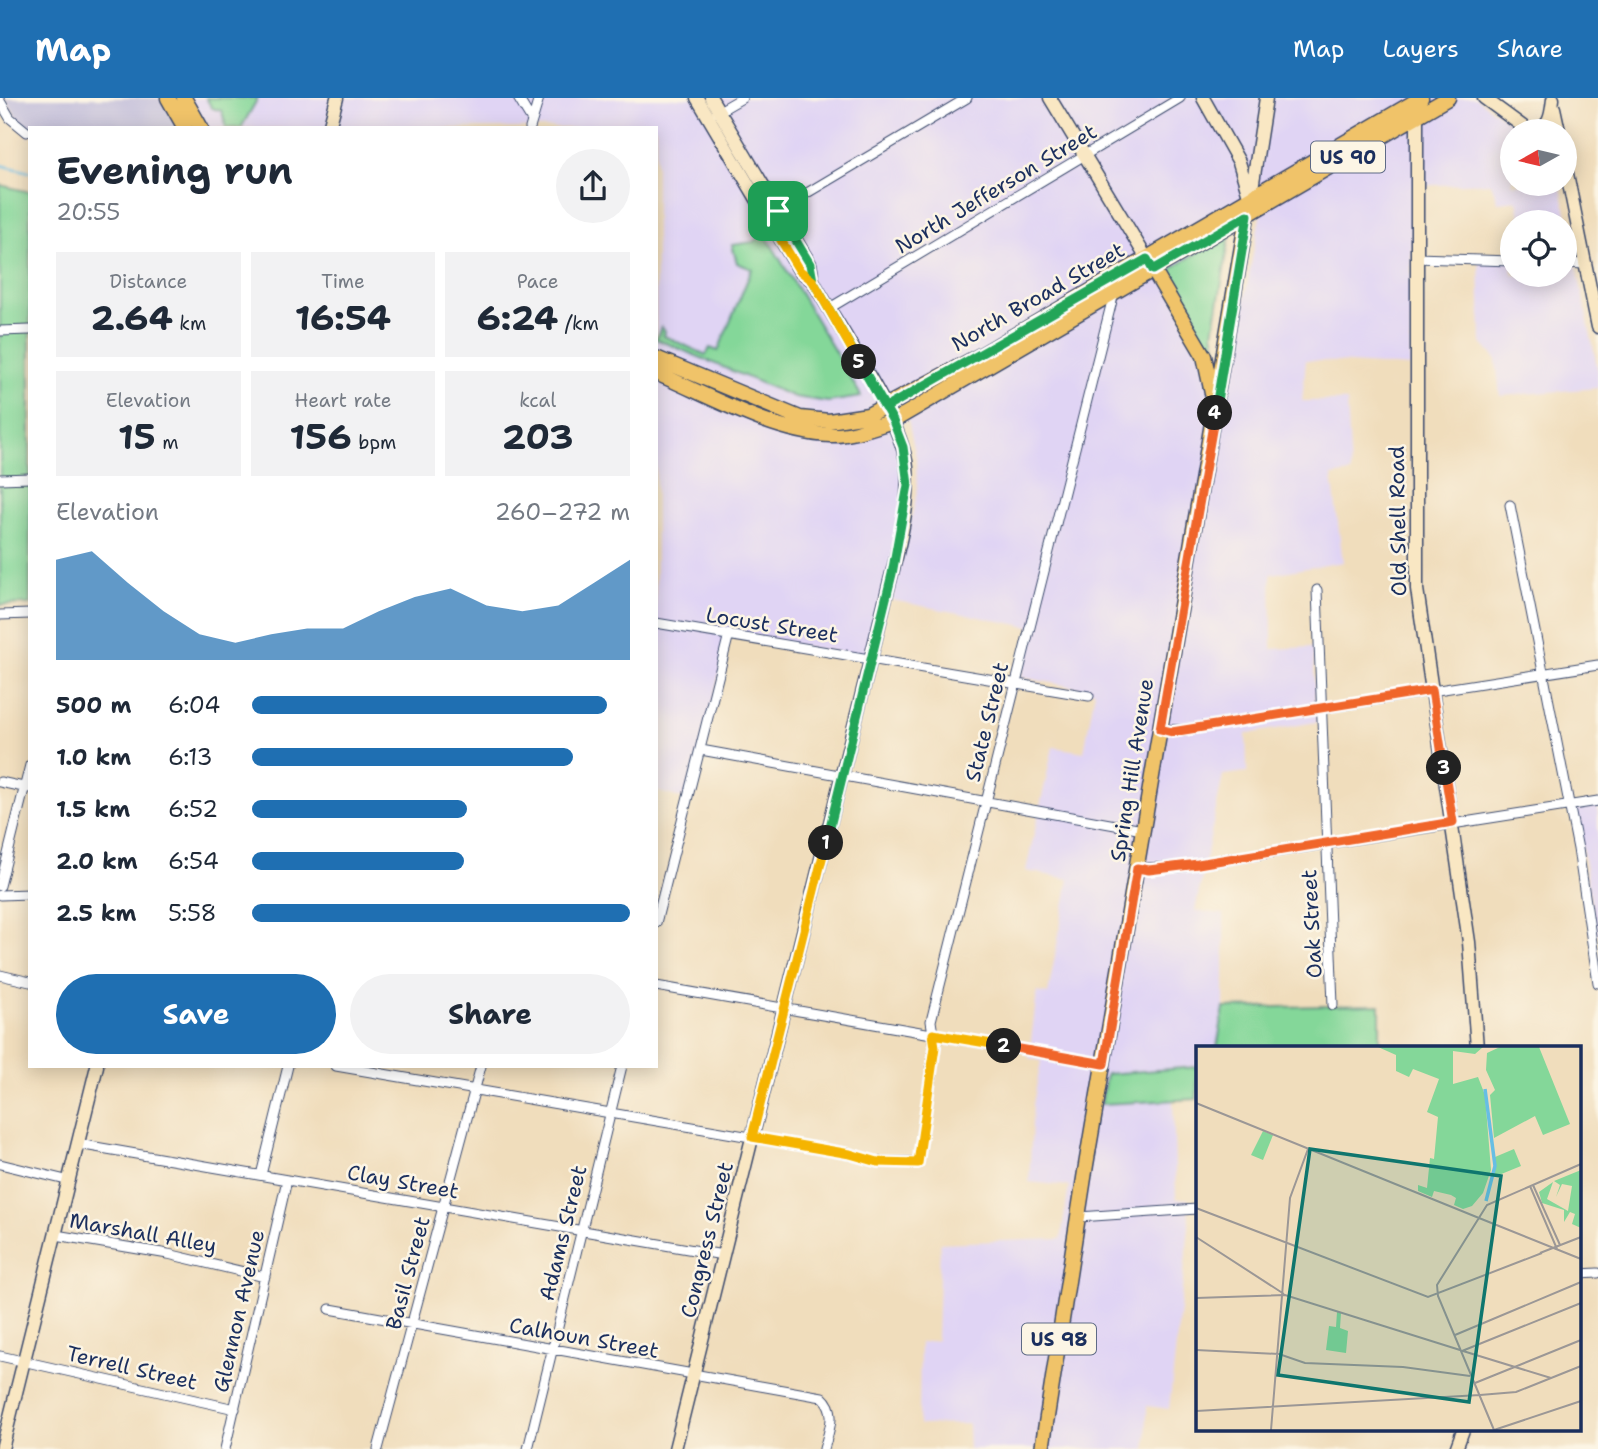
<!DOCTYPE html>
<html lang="en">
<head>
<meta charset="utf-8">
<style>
	body { margin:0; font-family:"Shantell Sans",sans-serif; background:#f2f2f3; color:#1f2937; height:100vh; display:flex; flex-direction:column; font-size:26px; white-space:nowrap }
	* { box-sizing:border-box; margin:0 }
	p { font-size:23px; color:#747a83 }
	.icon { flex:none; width:38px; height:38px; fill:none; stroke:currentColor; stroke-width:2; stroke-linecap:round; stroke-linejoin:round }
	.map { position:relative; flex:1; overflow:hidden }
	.sheet { position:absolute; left:28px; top:28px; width:630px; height:942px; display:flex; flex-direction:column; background:#fff; border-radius:0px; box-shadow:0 4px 18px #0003 }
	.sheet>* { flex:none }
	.needle { width:46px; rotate:262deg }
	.tools { position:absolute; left:1500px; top:21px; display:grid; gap:14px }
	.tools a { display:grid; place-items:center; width:77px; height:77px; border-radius:50%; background:#fff; box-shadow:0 4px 18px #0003; font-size:35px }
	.pin { position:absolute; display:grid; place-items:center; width:60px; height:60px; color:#fff; margin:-30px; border-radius:14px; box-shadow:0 4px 10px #0006 }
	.km { position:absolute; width:35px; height:35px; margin:-18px; border-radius:50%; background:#222; color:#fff; font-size:19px; line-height:35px; text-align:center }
	.round { display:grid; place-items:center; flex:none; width:74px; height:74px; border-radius:37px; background:#f2f2f3 }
	.headline { display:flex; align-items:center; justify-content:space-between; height:119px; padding:0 28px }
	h1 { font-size:38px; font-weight:700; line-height:52px }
	.figures { display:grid; grid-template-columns:repeat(3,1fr); gap:10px; height:119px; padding:7px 28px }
	.figures div { display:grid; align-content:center; border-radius:0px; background:#f2f2f3; text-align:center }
	.figures b { font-size:35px; font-weight:700 }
	.figures small { font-size:19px; font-weight:400 }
	.figures p { font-size:19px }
	.chart { height:196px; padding:14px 28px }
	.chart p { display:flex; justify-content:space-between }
	.chart svg { width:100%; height:126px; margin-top:7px; fill:#1f6fb2; opacity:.7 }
	.primary-button { display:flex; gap:14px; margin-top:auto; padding:14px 28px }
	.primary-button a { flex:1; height:80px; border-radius:42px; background:#1f6fb2; color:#fff; font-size:28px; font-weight:700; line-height:80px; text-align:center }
	.primary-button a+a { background:#f2f2f3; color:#1f2937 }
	ul { padding:0 28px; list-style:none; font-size:23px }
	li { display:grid; grid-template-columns:112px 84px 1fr; align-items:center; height:52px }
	li i { height:18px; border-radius:9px; background:#1f6fb2 }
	header { display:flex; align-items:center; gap:42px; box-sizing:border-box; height:98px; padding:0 35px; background:#1f6fb2; color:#fff }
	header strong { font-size:33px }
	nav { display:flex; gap:38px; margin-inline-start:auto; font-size:24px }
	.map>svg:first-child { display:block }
	.built { fill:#e0d4f4; fill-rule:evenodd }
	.industrial { fill:#c4c0db }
	.green { fill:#84d799; stroke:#50837c; stroke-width:2 }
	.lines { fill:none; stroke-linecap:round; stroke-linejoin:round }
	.stream { stroke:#67bee4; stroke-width:2.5 }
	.street-casing { stroke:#3b496c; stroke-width:11 }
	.secondary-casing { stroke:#3b496c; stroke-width:15 }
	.primary-casing { stroke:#3b496c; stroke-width:17 }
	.street { stroke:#fff; stroke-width:9 }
	.secondary { stroke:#f9e7c3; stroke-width:12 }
	.primary { stroke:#f0c369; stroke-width:14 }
	.split-1-casing { stroke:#fff; stroke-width:14 }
	.split-2-casing { stroke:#fff; stroke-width:14 }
	.split-3-casing { stroke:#fff; stroke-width:14 }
	.split-4-casing { stroke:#fff; stroke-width:14 }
	.split-5-casing { stroke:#fff; stroke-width:14 }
	.split-6-casing { stroke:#fff; stroke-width:14 }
	.split-1 { stroke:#22a559; stroke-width:9 }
	.split-2 { stroke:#f5b400; stroke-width:9 }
	.split-3 { stroke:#f0652b; stroke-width:9 }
	.split-4 { stroke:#f0652b; stroke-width:9 }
	.split-5 { stroke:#22a559; stroke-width:9 }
	.split-6 { stroke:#f5b400; stroke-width:9 }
	.labels { text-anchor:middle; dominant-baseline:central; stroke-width:5; stroke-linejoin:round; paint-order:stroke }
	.shield { fill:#fcf5e5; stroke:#5e6a86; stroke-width:2 }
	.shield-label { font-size:19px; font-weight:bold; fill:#1b2f5e }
	.street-label { font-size:21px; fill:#1b2f5e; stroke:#fcf5e5 }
	.inset-river { fill:none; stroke:#67bee4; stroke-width:3.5 }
	.inset-road { fill:none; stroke:#9b9796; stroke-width:2 }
	.view { fill:#0f766e; fill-opacity:0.15; stroke:#0f766e; stroke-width:3.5 }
	.inset-edge { fill:none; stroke:#1b2f5e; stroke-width:3.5 }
</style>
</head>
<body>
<header>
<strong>Map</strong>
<nav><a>Map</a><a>Layers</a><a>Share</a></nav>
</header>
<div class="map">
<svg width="1598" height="1351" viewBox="0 0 1598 1351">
	<rect width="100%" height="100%" fill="#fcf5e5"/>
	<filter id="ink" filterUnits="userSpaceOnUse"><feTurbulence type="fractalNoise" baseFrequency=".0143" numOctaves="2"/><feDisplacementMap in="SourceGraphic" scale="14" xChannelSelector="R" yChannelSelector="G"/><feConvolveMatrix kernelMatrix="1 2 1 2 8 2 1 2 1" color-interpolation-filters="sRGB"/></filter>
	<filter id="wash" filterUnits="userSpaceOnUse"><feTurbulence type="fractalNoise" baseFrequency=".00686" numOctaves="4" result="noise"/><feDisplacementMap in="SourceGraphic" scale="28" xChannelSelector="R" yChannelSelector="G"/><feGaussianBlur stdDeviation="1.57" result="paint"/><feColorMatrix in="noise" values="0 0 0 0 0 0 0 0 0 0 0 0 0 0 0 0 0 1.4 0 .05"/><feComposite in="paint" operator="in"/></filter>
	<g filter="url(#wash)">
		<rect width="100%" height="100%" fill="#f0ddbc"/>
		<path class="built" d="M163,0H1476L1522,33H1512V86H1560L1598,273V290L1500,298L1496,261L1481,244L1479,158H1512V177H1564V124H1521L1517,102L1498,104L1491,85L1412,88L1410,269L1306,262L1302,303H1347L1351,375L1332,378L1343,464L1271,476L1272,551L1313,549L1316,624L1246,636L1247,674L1223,677L1195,813L1224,816V910L1216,950H1197V968L1107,976L1102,1006L1173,1002L1176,1101H1188L1189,1128L1169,1311L1147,1308L1146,1351H969L968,1326L919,1327L920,1245L937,1242L940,1145L1061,1141L1069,1088L1029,1084L1033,1007L1041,963L1029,960L1037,894L1048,896L1069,781L1026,773L1053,649L1084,654L1095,593L1021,579L1035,530L892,502L917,396L916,359L908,322L895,327L908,387L871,560L729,536L688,702L656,693V30H181ZM1261,114L1234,256L1197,254L1163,175Z
			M1598,708V836H1596L1576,711Z"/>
		<path class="industrial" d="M5,0H163L181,30H30V41Z"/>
		<path class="green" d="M206,0H258L241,30H226L222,13L212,10Z
			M0,87L30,94V506L0,507Z
			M765,136L860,296L861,299L828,304L794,299L656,241L661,229L665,233L664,238L706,257L710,250L718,253L752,171L737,165L732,147L753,144Z
			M1227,136L1230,138L1213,235L1216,248L1208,251L1163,176Z
			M1380,907V950H1217L1224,910Z
			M1197,969V1001L1101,1006L1106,976Z"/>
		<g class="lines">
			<path class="stream" d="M0,67L30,74"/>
		</g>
	</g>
	<g filter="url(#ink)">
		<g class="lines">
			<defs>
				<path id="street" d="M518,0L532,23
					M0,3L10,20L27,34
					M716,15L742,0
					M530,30L539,0
					M775,114L967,0
					M1416,160L1512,163
					M1564,165L1585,166
					M828,211L1180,0
					M0,233L30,232
					M0,381L30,380
					M1510,407L1578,751L1598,885
					M1317,492L1333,907
					M0,517L30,516
					M656,525L1089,598
					M1160,631L1182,632L1598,567
					M701,652L1143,732
					M0,684L28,690
					M1137,770L1179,769L1598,703
					M0,788L30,667
					M0,797L30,796
					M656,825L729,536
					M0,877L30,884
					M656,888L1104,966
					M336,968L850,1056L878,1064H918L935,949L931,923L1114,195
					M78,1046L723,1157
					M0,1066L70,1083
					M261,1077L288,968
					M1079,1119L1197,1111
					M56,1137L168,1156L265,1179
					M1579,1176L1598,1175
					M330,1211L822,1299C838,1313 829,1332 824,1351
					M0,1258L235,1311
					M225,1351L287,1082
					M378,1351L481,968
					M528,1351L622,968"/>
				<path id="secondary" d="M697,0L799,172L813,183
					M1050,0L1147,161
					M1203,0L1239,64L1250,101
					M1484,0L1529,33
					M1554,10L1559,33
					M1417,18V491L1469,844L1477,950
					M329,30L337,0
					M1533,33C1551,29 1551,17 1553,1
					M1564,61L1598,229
					M1251,97L1266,0
					M2,1351L97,968
					M675,1351L884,507C894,465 911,414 907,370C903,322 838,229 813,183L810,166L711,0
					M1456,1351L1463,1332"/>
				<path id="primary" d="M168,0L185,30
					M184,0L201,30
					M1149,165L1204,258L1213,300
					M656,260L800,320L829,323L868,317L981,257L1421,0
					M656,275C708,297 774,335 830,337C851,338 873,329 893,323L1448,0
					M1042,1351L1086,1067L1250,101"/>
			</defs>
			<use href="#street" class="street-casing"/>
			<use href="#secondary" class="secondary-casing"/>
			<use href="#primary" class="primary-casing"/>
			<use href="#street" class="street"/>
			<use href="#secondary" class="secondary"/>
			<use href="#primary" class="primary"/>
		</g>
	</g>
	<g class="lines" filter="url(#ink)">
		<defs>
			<path id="split-1" d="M778,113L810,166L813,183L893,323L903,349L908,387L892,476L826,745"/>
			<path id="split-2" d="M826,745L752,1039L850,1056L878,1064L918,1065L935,949L933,936L1004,948"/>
			<path id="split-3" d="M1004,948L1104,966L1137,770L1149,772L1198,766L1453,724L1444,670"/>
			<path id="split-4" d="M1215,315L1160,631L1172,634L1432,592L1444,670"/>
			<path id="split-5" d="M859,264L885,310L1147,161L1153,172L1248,117L1215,315"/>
			<path id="split-6" d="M778,113L767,119L799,172L813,183L859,264"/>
		</defs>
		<use href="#split-1" class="split-1-casing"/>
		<use href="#split-2" class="split-2-casing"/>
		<use href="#split-3" class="split-3-casing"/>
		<use href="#split-4" class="split-4-casing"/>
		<use href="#split-5" class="split-5-casing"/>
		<use href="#split-6" class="split-6-casing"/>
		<use href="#split-1" class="split-1"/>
		<use href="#split-2" class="split-2"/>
		<use href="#split-3" class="split-3"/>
		<use href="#split-4" class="split-4"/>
		<use href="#split-5" class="split-5"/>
		<use href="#split-6" class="split-6"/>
	</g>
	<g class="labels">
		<g class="shield">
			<rect x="1311" y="43.5" width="74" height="31" rx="5"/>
			<rect x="1022" y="1225.5" width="74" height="31" rx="5"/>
		</g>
		<g class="shield-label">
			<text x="1348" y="59">US 90</text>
			<text x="1059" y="1241">US 98</text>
		</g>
		<g class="street-label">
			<text transform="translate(996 91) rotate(-31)">North Jefferson Street</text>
			<text transform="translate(1038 199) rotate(-30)">North Broad Street</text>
			<text transform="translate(1398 423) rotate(-91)">Old Shell Road</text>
			<text transform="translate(772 527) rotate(9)">Locust Street</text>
			<text transform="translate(987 624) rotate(-76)">State Street</text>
			<text transform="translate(1132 672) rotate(-81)">Spring Hill Avenue</text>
			<text transform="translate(1312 826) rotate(-93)">Oak Street</text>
			<text transform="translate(403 1084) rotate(10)">Clay Street</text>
			<text transform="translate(143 1135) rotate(10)">Marshall Alley</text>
			<text transform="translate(563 1135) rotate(-76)">Adams Street</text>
			<text transform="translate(707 1142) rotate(-76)">Congress Street</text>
			<text transform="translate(408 1175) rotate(-75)">Basil Street</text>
			<text transform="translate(239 1213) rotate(-77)">Glennon Avenue</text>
			<text transform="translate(584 1240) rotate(10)">Calhoun Street</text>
			<text transform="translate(132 1270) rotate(13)">Terrell Street</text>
		</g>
	</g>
	<g transform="translate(1196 948)">
		<rect width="385" height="385" fill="#f0ddbc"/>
		<path d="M182,1H287L279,8L257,5V38L282,31L289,49L295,124L287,147L276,160L267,163L258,159L260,152L255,149L238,145L236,151L222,145V139L231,142L234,112L238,113L242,71L231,66L243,33L217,23L213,31L200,25V9ZM304,1H343L374,78L347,89L339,70L298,92L294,49L299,44L290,24L291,7ZM67,85L77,89L67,114L55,109ZM318,103L325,120L298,131L299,111ZM385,124V182L376,178L379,168L374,166L368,176V164L346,157L343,146L357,136L351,153L372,165L376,140L366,138L360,151L364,139L358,135ZM141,266L145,267L144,282L152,285L150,307L130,304L133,280L140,281Z" fill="#84d799"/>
		<path class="inset-river" d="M289,43L299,120L290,155"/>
		<path class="inset-road" d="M0,57L283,172M337,139L364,199M334,140L361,203M0,162L232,251L346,207M283,172L385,213M0,191L88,248M344,207L385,191M0,252L89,249L264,304M259,289L385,236M0,304L83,308L109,317L207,321L274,330M266,305L385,257M267,305L355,332M279,337L385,294M284,349L320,346L385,320M0,365L284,349M75,384L94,152L112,103M298,384L242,250L241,239L291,159L385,118M298,384L385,355"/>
		<path class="view" d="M114,103L305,130L273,356L82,329Z"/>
		<rect width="385" height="385" class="inset-edge"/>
	</g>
</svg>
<div class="tools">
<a><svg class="needle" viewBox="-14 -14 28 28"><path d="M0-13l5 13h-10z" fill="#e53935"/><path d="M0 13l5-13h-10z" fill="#747a83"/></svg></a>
<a><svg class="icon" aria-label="locate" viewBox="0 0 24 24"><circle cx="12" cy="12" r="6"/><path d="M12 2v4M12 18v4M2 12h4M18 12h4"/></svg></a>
</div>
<div class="pin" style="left:778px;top:113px;background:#1e9e55"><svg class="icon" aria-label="arrive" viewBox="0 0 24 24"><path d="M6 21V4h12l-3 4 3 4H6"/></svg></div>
<b class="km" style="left:826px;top:745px">1</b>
<b class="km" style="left:1004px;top:948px">2</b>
<b class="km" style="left:1444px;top:670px">3</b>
<b class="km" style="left:1215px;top:315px">4</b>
<b class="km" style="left:859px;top:264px">5</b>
<section class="sheet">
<div class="headline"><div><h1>Evening run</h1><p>20:55</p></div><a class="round"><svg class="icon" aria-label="share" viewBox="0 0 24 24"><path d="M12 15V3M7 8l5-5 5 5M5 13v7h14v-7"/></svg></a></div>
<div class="figures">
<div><p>Distance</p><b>2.64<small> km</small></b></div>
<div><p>Time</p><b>16:54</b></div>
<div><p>Pace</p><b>6:24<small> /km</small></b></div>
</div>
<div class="figures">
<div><p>Elevation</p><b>15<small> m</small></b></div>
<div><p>Heart rate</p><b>156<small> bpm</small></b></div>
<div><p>kcal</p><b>203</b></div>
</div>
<div class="chart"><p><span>Elevation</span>260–272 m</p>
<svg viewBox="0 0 160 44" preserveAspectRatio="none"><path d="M0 44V9L10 6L20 17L30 27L40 35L50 38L60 35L70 33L80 33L90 27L100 22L110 19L120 25L130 27L140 25L150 17L160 9V44z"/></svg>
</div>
<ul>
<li><b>500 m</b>6:04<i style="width:94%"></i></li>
<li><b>1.0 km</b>6:13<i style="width:85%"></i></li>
<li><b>1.5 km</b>6:52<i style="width:57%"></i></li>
<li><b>2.0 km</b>6:54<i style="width:56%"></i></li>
<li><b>2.5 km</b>5:58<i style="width:100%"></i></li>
</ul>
<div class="primary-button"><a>Save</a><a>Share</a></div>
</section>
</div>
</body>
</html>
